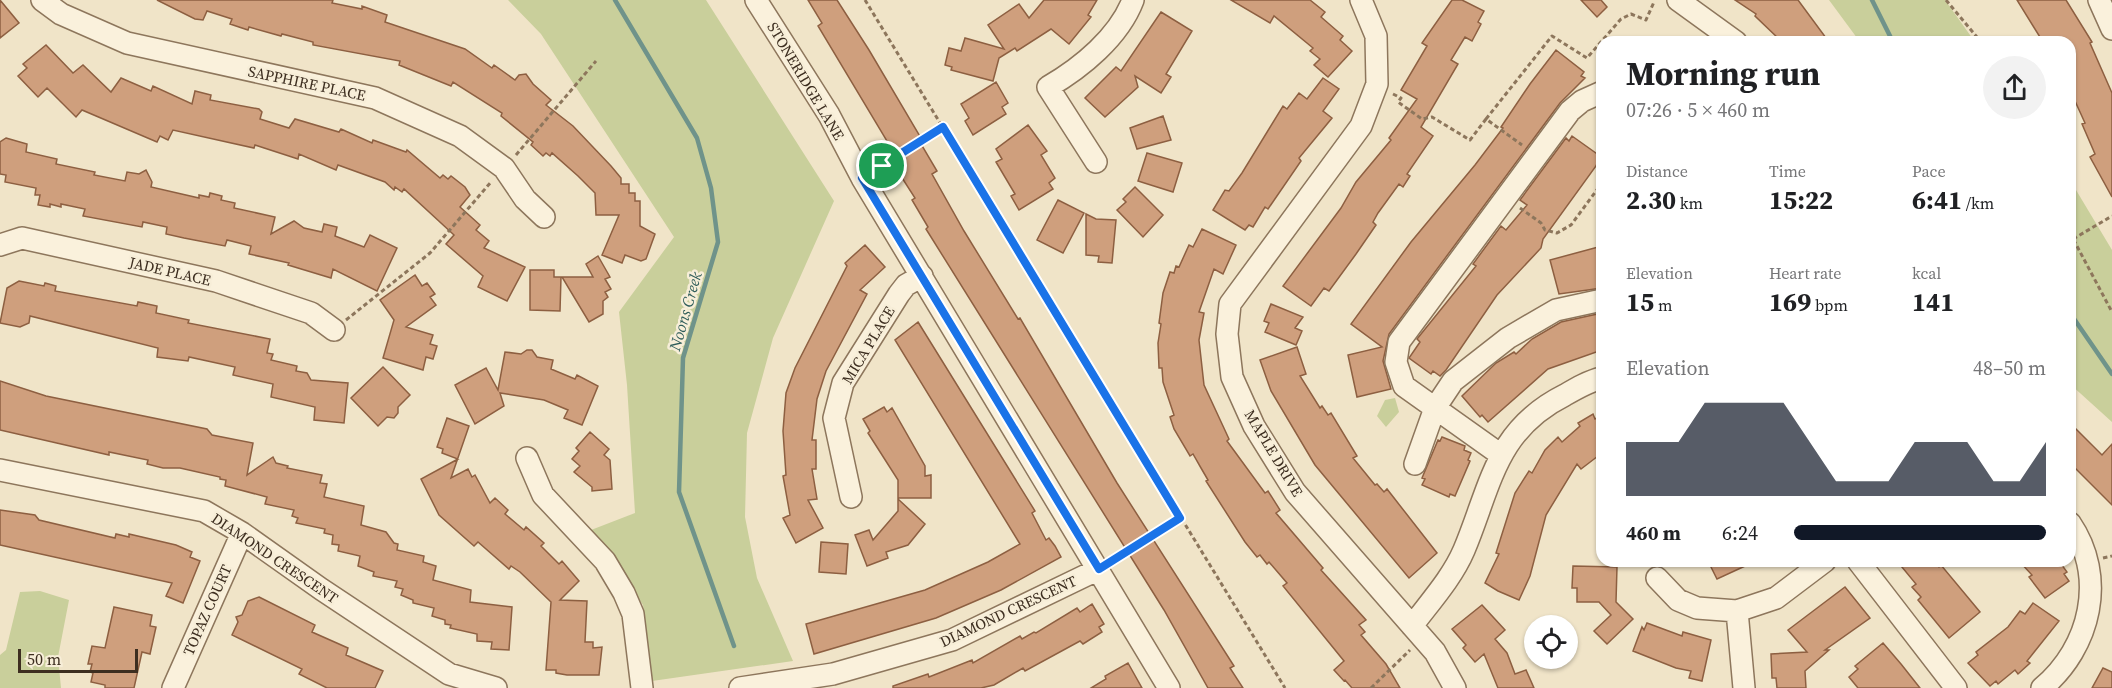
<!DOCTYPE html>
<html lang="en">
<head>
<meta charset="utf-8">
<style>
	body { margin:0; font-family:"Source Serif 4",serif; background:#f2f2f2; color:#202124; height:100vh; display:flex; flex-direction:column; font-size:22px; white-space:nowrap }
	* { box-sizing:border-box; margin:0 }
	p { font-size:20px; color:#757577 }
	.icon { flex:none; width:33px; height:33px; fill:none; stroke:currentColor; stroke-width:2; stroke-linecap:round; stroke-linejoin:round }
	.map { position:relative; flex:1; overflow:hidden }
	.side { position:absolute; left:1596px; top:36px; width:480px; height:531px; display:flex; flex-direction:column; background:#fff; border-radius:18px; box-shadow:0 2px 4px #0004 }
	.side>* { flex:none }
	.buttons { position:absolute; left:1524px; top:615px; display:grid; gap:12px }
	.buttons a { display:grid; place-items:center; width:54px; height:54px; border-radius:50%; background:#fff; box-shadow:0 2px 4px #0004; font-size:30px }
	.scale { position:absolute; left:18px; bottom:15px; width:120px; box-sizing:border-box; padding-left:6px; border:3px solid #3d2e20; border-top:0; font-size:16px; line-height:21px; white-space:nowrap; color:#3d2e20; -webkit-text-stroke:4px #f7eed8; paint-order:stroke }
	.pin { position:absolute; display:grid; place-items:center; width:51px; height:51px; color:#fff; margin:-26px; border:3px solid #fff; border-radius:50%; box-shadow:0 2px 6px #0007 }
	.round { display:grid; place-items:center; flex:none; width:63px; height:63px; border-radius:32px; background:#f2f2f2 }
	.overview { display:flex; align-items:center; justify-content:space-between; height:102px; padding:0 30px }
	h1 { font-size:33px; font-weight:700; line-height:45px }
	.figures { display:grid; grid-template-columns:repeat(3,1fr); gap:9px; height:102px; padding:6px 30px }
	.figures div { display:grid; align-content:center }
	.figures b { font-size:26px; font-weight:700 }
	.figures small { font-size:16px; font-weight:400 }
	.figures p { font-size:16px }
	.chart { height:168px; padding:12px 30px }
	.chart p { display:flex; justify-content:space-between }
	.chart svg { width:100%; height:108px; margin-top:6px; fill:#111827; opacity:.7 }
	ul { padding:0 30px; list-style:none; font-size:20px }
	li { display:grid; grid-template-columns:96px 72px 1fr; align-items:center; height:45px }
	li i { height:15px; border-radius:8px; background:#111827 }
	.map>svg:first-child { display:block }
	.green { fill:#c9cf9b }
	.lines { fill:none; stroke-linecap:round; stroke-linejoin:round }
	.stream { stroke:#6f938a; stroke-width:4.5 }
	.building { fill:#cf9f7d; stroke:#8d5f41; stroke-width:1.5 }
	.minor-casing { stroke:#8d765c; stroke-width:24 }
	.path { stroke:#8d765c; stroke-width:3; stroke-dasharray:4.5 3; stroke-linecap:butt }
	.minor { stroke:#faf1dc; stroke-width:21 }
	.route-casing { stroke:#fff; stroke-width:12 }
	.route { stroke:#1a73e8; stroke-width:8 }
	.labels { text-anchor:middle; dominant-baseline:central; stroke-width:5; stroke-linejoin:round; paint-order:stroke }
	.street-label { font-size:15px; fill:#3d2e20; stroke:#f7eed8 }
	.water-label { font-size:16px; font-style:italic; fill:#2f5d5a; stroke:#f7eed8 }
</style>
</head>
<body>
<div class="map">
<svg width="2112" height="688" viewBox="0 0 2112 688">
	<rect width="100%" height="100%" fill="#f0e4c8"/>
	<path class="green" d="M508,0H706L834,201L773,338L747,433L745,517L757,578L793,661L652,681L643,605L591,530L635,513L627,385L619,312L674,237L541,34Z
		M1829,0H1945L1975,42H1860Z
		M2070,180L2112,250V422L2070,384Z
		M1395,398L1399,412L1386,427L1377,416L1385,400Z
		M40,591L69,600L58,657L61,688H0V655L6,650L20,592Z"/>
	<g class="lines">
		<path class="stream" d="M615,0L697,138L711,188L718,242L683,358L679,492L734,646
			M1872,0L1893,42
			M2070,313L2112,374"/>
	</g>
	<path class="building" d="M0,0L19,23L0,38Z
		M157,0H333L332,3L362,9V6L387,15L385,22L465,49L492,68L494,65L515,80L519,75L526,74L533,84L551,100L546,105L573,126L611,166L621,178V184H629V193H635V201H640V226L655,234L646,259L641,261L625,255L622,263L602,255L619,215H596L595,193L578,176L552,153L550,156L546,153L543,156L531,145L533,142L501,116L502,113L453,82L451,86L399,65L400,61L313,45V42L282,34L281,36L249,27L248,30L230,24L232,19L207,11L203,20L195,19Z
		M808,0H837L869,50L921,138L918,139L937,171L932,174L964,231L1018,319L1020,318L1117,483L1234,666L1230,668L1243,688H1208L1164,610L926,229L928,227L912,200L915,198L897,170L901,168L896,156L818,26L822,23Z
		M1044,0H1097L1088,15L1091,17L1069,44L1051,29L1017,51L1015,48L999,58L993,81L951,70L952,67L945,65L949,48L961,51L965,38L1004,49L988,25L1019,4L1029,18Z
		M1231,0H1310L1325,12L1321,17L1343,36L1340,40L1352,51L1328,77L1314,65L1320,59L1310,51L1313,48L1274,16L1270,23Z
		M1452,0H1462L1484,11L1478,22L1481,24L1472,41L1465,37L1451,60L1458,64L1421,127L1433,136L1407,174L1410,176L1403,187L1399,184L1378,213L1373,222L1376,225L1356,254L1329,291L1324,288L1311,306L1283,286L1341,208L1356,182L1391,140L1389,138L1417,99L1401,90L1427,46L1422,43Z
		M1581,0H1601L1607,7L1597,17Z
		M1735,0H1798L1829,42H1782L1755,16L1756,14Z
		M2017,0H2066L2092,42L2090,43L2112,93V197L2090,157L2095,154L2082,124L2085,123L2070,90V42H2043Z
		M1161,12L1192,31L1166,74L1171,77L1161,93L1135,76L1138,87L1105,117L1085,98L1116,67L1121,71Z
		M46,45L73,73L83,65L111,92L121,78L151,91L153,86L192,104L195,91L211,95L210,100L259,109L262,112L260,119L289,128L295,119L339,132L341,129L372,143L373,140L406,152L407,150L440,178L443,175L448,179L451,176L465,187L470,195L460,207L480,225L476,230L489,241L484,248L525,267L507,301L478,287L483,276L446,244L454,235L404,189L402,192L395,187L394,190L385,182L338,165L336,170L299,154L298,159L255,145L254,148L173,130L168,140L160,136L157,142L82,110L76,117L47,88L38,97L18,76L27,68L23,64Z
		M1556,50L1584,72L1581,76L1585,78L1560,103L1389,334L1383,361L1391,389L1357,397L1348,355L1382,347L1351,324L1411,242L1475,165L1503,128L1501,127L1530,84Z
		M1323,78L1339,89L1323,111L1332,118L1299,158L1301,161L1268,209L1265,207L1253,227L1249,225L1245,230L1213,210L1225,190L1229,191L1242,173L1283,106L1287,109L1299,93L1307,99Z
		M996,82L1008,103L1002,107L1006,114L973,135L965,121L969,118L961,104Z
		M1163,116L1171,140L1137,149L1130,128Z
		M1028,125L1047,151L1041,155L1055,178L1049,183L1053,189L1019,210L1011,196L1015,194L996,162L1002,159L996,149Z
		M1572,136L1600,156L1596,166L1543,239L1541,248L1497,295L1446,370L1440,376L1433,371L1431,374L1409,358L1420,342L1417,339L1476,266L1473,264L1501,226L1506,230L1527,205L1520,200L1566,138L1569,141Z
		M6,138L27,144L26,152L57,159L56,164L95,172L94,175L125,181L127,172L139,174L146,170L152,182L151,187L199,198V195L209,197L210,193L222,196L221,200L235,203L234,208L275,217L271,234L294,221L304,228L322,232L324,224L337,227L335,236L364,247L370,235L397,248L377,291L333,269L331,278L288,265L289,263L249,254L251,246L227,240L225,246L184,238L166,234L167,227L143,222L142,227L83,216L85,209L61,204V207L50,204V207L38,205L40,195H35L36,188L5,182L6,175L0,174V142Z
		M1147,153L1182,163L1173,192L1138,181Z
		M1135,187L1163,215L1143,237L1117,210L1126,202L1123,199Z
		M1058,200L1084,213L1063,253L1037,240Z
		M1086,214L1096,219L1116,220L1112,263L1098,262L1099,256L1086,255Z
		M1202,229L1236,245L1223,274L1214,269L1199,312L1204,313L1199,340L1204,385L1229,439L1227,441L1265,493L1268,491L1280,510L1276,513L1323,568L1321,570L1366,620L1359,625L1365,632L1361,635L1386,664L1400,688H1352L1345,680L1344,681L1334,670L1344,661L1283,586L1287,583L1269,562L1267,564L1260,555L1257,557L1245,542L1206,481L1208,480L1201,468L1193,454L1190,456L1174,429L1170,417L1174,415L1163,382L1162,368H1159L1158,343L1161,324L1159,323L1163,293L1170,272L1174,273L1176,266L1179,267L1189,245L1193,247Z
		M865,245L885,267L860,290L867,294L826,371L817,399L812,440H816V469H812L817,499L808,500L823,528L796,543L783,518L790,515L783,476L786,475L783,431L786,393L795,368L847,266L845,263Z
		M1602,246V288L1559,294L1550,260Z
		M598,256L610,277L605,279L611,289L605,292L608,297L603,301V314L589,322L562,277H593L586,264Z
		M530,270H554V277H561L560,311L530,310Z
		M415,275L422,286L427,283L435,294L430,297L436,305L406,327L433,335L430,344L437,346L433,359L426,357L423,370L383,358L394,320L380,300Z
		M19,281L44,286L45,283L56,286L55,291L137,306L138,302L157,306L156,313L189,320L188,323L270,339L267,353L273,354L271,360L297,366L296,371L307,373L311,380L348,383L344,423L314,420L315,407L271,397L273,384L233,375L235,367L189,357L188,361L157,357L158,348L30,316L29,323L20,327L0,323L7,288Z
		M1271,304L1303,317L1295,328L1302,331L1296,345L1265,332L1269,323L1264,321Z
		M1602,313V350L1548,369L1488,422L1482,415L1480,417L1462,396L1496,363L1514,352L1516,354L1532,339L1561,322Z
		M918,322L1035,511L1032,513L1046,540L1049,538L1055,546L1061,557L1001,590L936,618L814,654L806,624L925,590L988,562L1020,544L895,340Z
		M1297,347L1306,374L1300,376L1320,408L1322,406L1328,415L1331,413L1357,456L1353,458L1375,485L1377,484L1384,492L1387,489L1437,553L1409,578L1315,465L1271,391L1260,360Z
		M527,350H532L537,357L553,360L551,369L575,379L577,375L598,386L582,425L564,418L568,410L544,400L500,393L504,406L475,424L455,385L486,368L498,390L505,352L521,354Z
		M383,367L410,395L398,407V413L394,418L387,417L378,426L351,398Z
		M0,381L46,396L207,429L212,435L253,443L247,475L273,457L276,463L288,466L287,468L322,475L320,483L327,484L324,497L364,506L361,525L386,532L394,543L398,544L397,550L424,556L423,562L436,566L433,580L471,590L470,602L512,607L509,650L491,649L492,642L477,641V634L450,628L451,625L445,624V620L432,616L434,608L413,603V600L401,595L403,589L395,587L397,581L373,576L374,572L358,566L360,556L338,551L339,545L332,544L333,535L324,533L325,529L296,523L298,518L292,516L294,510L265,504L267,497L225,486L226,480L220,479V477L180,468H163L147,464L148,460L109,452V455L0,430Z
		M884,407L887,412L892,408L925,466V476L931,475V498H898V480L868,433L870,431L863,419Z
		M1593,414L1595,419L1602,415V453L1581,469L1577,464L1546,515L1530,576L1519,600L1498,591L1485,583L1499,554L1496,553L1515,493L1529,471L1532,473L1545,450L1558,437L1562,442L1580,426L1578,423Z
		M447,418L469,426L451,478L468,469L472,477L475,475L490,503L495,498L508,510L505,514L524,530L526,527L544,543L541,546L559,564L562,561L579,581L560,600L587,601L585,642H593V648L602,647L599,675H567L556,673V670H546L551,602L520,572L511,566L509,569L478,542L474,546L439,515L421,479L458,459L442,453L443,449L437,447Z
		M2070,423L2102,455L2112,444V505L2070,463Z
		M590,432L609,449L604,455L610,460L612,489L592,491V487L574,472L580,466L572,459L579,451L576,448Z
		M1442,437L1465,446L1464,450L1471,453L1468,460L1470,461L1455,496L1450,494L1449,497L1422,485L1425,479L1422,478L1438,440L1440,441Z
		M898,499L925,524L908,545L886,552L888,558L867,566L855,535L869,530L873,540L898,511Z
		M0,510L35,515L39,520L115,538L116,534L129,537V534L176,545L192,552L190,557L200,561L183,603L166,596L172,583L0,545Z
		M821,542L848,544L846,574L819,572Z
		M1708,561H1756L1717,579Z
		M1897,561H1934L1939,567L1941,565L1980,612L1949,638L1918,600L1921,597L1912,587L1916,584Z
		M2019,561H2059L2067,572L2064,574L2069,581L2045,598L2029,577L2032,575Z
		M1573,566L1617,567L1616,602L1633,619L1607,644L1594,631L1611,615L1599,602H1577V588H1572Z
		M1845,587L1870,618L1825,650H1829L1805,671L1806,688H1777L1776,678H1772L1771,654L1807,652L1788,630Z
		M259,597L315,625L312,632L348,648L346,655L383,671L375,688H327L299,674L302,669L232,635L238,622L236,617L242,615L248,601Z
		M2033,603L2059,621L2027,661L2030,663L2018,674L2015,670L1998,684L1996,681L1990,686L1968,663L1978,655L1976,652L2008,627L2020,611L2025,614Z
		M1092,604L1104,624L1099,627L1102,632L1083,644L1080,641L1025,671L1023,668L994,685L981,688H893V686L928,674L929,677L972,660L973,663L1020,636L1022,639L1034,632L1036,633L1077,608L1080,612Z
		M1482,605L1505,630L1495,639L1507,653L1515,674L1526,670L1534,688H1498L1484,654L1475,662L1463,648L1466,645L1452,629Z
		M114,607L152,615L150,626L156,627L150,654L142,652L134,688H105V685L91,682L93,673L90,672L92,664H88L92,646L105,648Z
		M1647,623L1682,636L1683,632L1711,640L1702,681L1689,678L1691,671L1676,668L1633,651L1642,627L1644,630Z
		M1883,643L1901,664L1920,688H1858L1849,677L1858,669L1855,666Z
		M1128,663L1142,688H1091L1106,679L1105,676Z
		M2103,668L2112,672V688H2092Z"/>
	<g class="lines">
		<defs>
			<path id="minor" d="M42,0L61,14L127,43L375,98L460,136L504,168L525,199L544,217
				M756,0L829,115L862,178L1169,688
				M1361,0L1376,36L1377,84L1361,126L1230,304L1227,334L1232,377L1254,426L1295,492L1435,652L1455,688
				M1678,0L1736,42
				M2099,0L2112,29
				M1096,162L1048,87C1081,68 1119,37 1133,0
				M0,245L22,238L216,281L311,313L334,330
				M1501,455L1404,386L1396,362L1399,342L1570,111L1582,101L1602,92
				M527,458L543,495L605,561L624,593L633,614L642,688
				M1415,464L1435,408L1453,381L1508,338L1556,310L1602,300
				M0,470L204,511L242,533L321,589L449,674L496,688
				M851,497L834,418L843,383L899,294L906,285L922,276
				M1858,561L1956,688
				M1657,578L1678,600L1697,608L1737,611L1776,598L1825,561
				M1737,611L1744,688
				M1412,626C1430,602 1452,578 1464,550C1491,486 1495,430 1565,395C1577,388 1589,381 1602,378
				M173,688L242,533
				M740,688L833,674L952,640L1099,569
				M2042,688C2091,647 2107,577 2070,523"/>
		</defs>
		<use href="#minor" class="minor-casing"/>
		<path class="path" d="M865,0L1285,688
			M1946,0L1981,42
			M1393,94L1401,98L1398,102L1422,119L1432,117L1470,140L1486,119L1522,145
			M1486,119L1552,36L1587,58L1621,19L1631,14L1646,20L1654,2
			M516,155L596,61
			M876,169L943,127
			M1520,208L1541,223L1545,230L1557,233L1571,225L1602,183
			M2070,233L2112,312
			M2073,239L2112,216
			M346,320L430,253L491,182
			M2103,558L2112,556
			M1113,560L1180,518
			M1371,688L1410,650"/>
		<use href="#minor" class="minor"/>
	</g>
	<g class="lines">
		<defs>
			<path id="route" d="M943,127L1180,518L1099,569L862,178Z"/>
		</defs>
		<use href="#route" class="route-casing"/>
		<use href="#route" class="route"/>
	</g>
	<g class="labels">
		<g class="street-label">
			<text transform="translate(806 81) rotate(59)">STONERIDGE LANE</text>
			<text transform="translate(307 83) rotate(12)">SAPPHIRE PLACE</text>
			<text transform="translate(170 271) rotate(13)">JADE PLACE</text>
			<text transform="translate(868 345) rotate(-59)">MICA PLACE</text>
			<text transform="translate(1274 453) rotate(59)">MAPLE DRIVE</text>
			<text transform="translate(275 558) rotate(34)">DIAMOND CRESCENT</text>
			<text transform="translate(207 610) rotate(-66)">TOPAZ COURT</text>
			<text transform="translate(1008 611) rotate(-25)">DIAMOND CRESCENT</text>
		</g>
		<g class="water-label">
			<text transform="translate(685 311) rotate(-74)">Noons Creek</text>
		</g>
	</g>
</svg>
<div class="buttons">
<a><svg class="icon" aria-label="locate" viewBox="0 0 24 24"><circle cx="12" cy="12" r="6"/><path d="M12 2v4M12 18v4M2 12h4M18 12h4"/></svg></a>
</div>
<div class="scale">50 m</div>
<div class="pin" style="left:882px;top:166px;background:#1e9e55"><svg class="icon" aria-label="arrive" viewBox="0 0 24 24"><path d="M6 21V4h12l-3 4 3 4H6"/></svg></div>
<section class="side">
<div class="overview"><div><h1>Morning run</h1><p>07:26 · 5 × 460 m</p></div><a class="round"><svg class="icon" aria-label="share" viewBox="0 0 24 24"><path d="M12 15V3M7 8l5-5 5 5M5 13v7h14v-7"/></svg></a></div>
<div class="figures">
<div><p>Distance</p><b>2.30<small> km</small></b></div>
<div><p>Time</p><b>15:22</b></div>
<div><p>Pace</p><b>6:41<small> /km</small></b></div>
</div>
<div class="figures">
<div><p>Elevation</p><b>15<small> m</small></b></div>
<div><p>Heart rate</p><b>169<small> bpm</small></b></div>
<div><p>kcal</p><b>141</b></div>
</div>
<div class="chart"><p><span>Elevation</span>48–50 m</p>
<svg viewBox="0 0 160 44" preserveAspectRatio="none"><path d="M0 44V22L10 22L20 22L30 6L40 6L50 6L60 6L70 22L80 38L90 38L100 38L110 22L120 22L130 22L140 38L150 38L160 22V44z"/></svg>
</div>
<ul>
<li><b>460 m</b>6:24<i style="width:100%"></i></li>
</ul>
</section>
</div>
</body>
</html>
